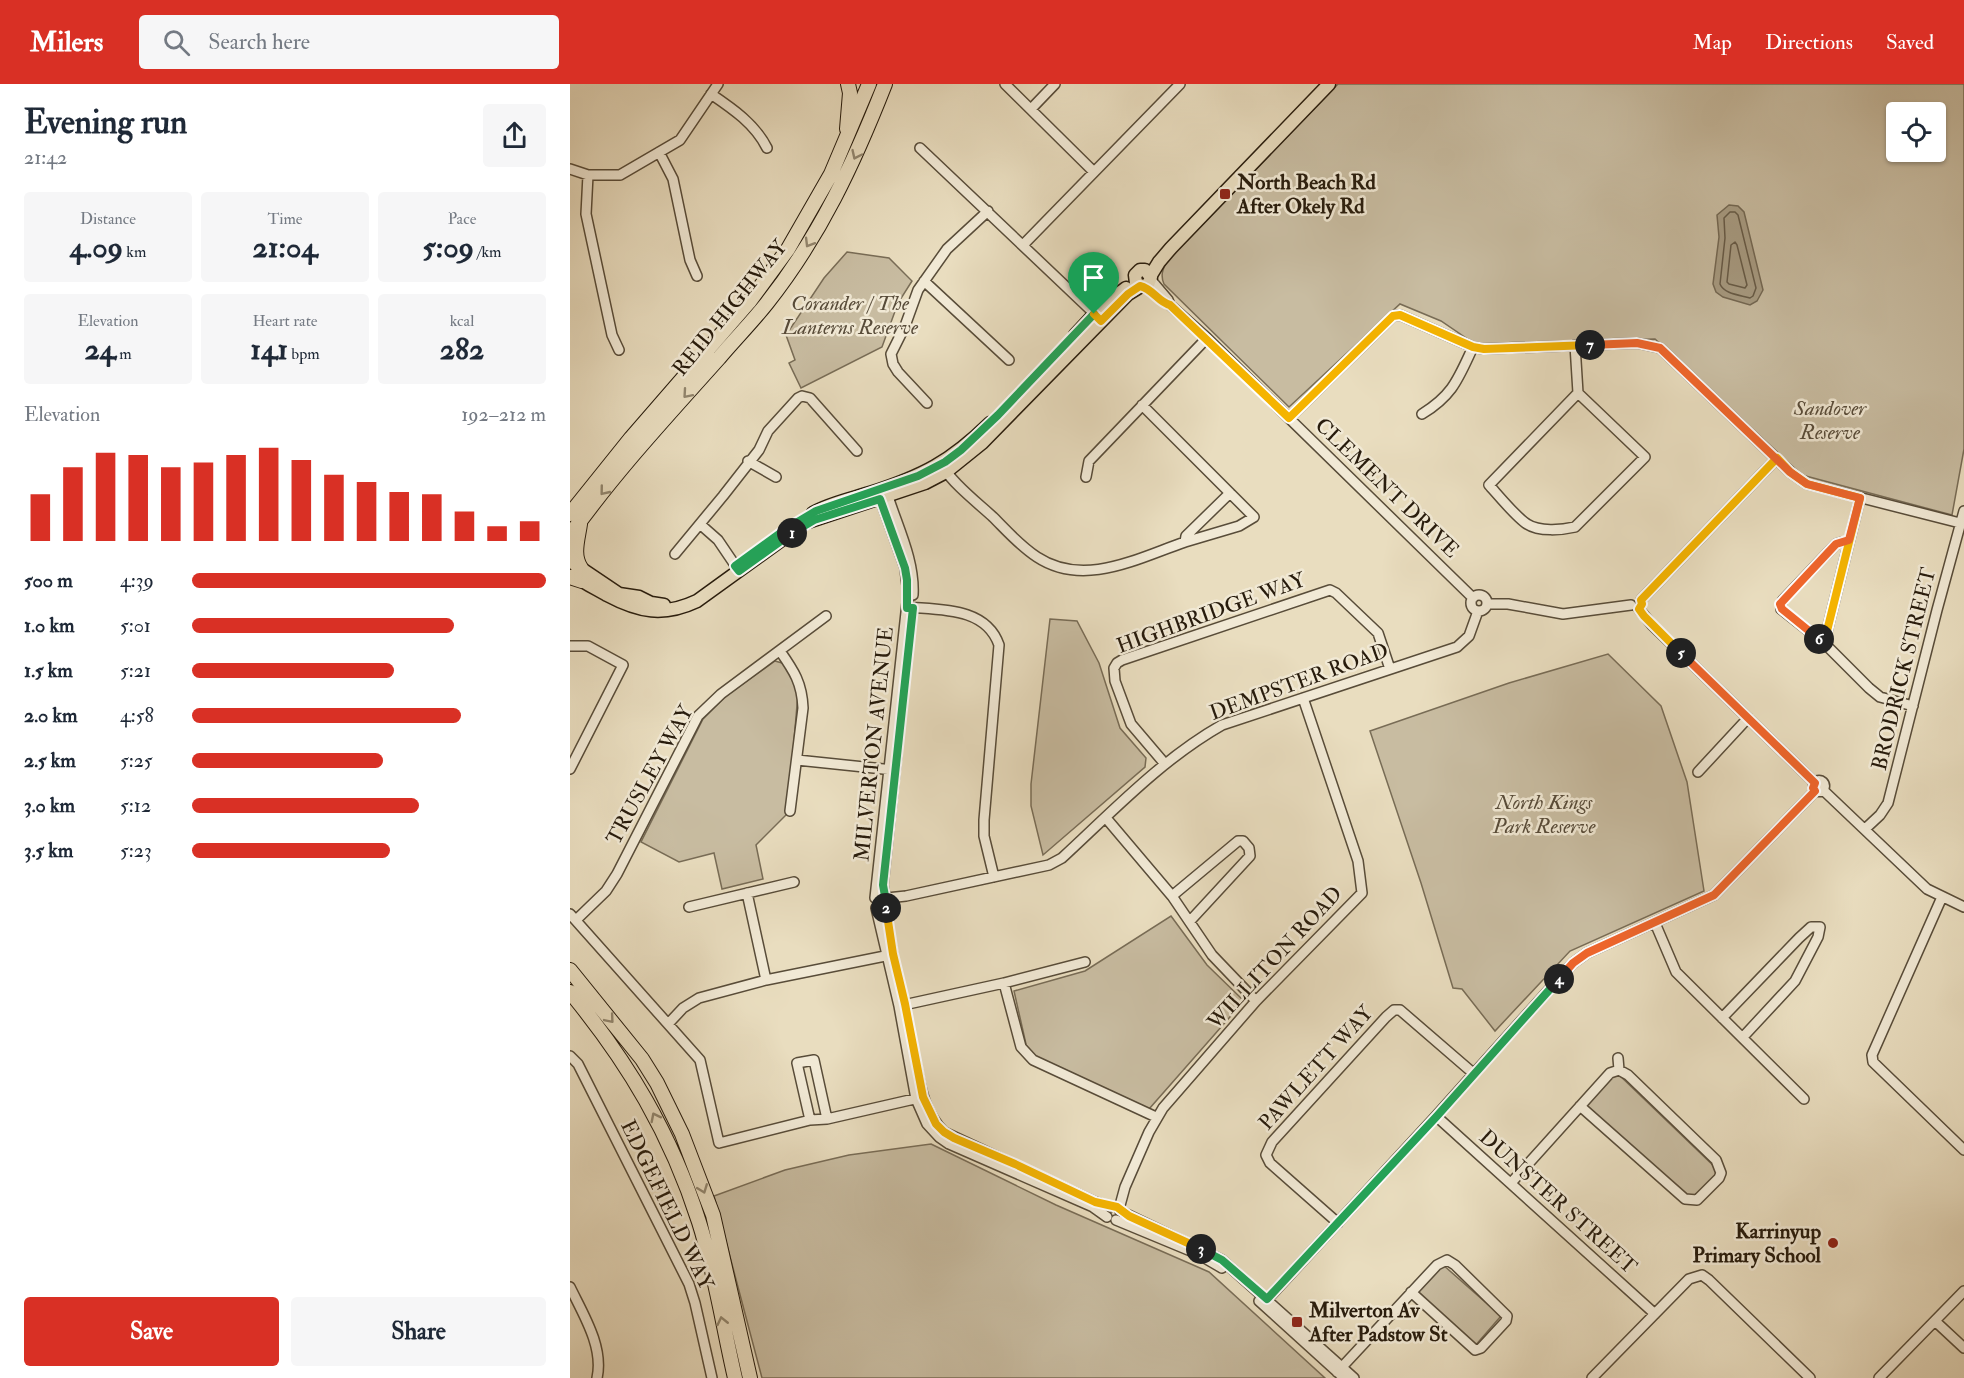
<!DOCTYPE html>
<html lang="en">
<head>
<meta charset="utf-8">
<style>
	body { margin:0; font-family:"IM FELL Double Pica",serif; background:#f6f6f7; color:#1f2937; height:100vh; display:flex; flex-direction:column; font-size:22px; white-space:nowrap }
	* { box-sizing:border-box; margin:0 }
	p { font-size:20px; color:#747a83 }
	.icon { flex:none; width:33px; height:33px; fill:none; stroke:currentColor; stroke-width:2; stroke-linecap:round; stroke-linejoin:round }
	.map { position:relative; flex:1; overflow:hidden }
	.drawer { display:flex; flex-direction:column; background:#fff; width:570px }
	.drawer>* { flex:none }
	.controls { position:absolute; left:1316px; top:18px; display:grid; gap:12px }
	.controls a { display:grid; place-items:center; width:60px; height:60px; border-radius:6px; background:#fff; box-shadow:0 2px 4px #0004; font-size:30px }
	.pin { position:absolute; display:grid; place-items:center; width:51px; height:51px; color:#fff; margin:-62px -26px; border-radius:50% 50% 50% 0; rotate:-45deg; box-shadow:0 0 6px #0007 }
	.pin .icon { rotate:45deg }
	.km { position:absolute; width:30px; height:30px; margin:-15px; border-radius:50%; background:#222; color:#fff; font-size:16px; line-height:30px; text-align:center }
	.round { display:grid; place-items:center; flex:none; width:63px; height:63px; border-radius:6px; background:#f6f6f7 }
	.summary { display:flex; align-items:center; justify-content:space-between; height:102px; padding:0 24px }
	h1 { font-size:33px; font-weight:700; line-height:45px }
	.figures { display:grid; grid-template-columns:repeat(3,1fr); gap:9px; height:102px; padding:6px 24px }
	.figures div { display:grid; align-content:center; border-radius:6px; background:#f6f6f7; text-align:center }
	.figures b { font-size:30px; font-weight:700 }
	.figures small { font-size:16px; font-weight:400 }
	.figures p { font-size:16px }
	.chart { height:168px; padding:12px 24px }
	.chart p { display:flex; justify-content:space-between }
	.chart svg { width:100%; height:108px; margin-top:6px; stroke:#d93025; stroke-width:6 }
	.button { display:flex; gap:12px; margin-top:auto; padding:12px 24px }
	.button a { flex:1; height:69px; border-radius:6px; background:#d93025; color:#fff; font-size:24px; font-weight:700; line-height:69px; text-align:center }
	.button a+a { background:#f6f6f7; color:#1f2937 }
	ul { padding:0 24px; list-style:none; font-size:20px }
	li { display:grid; grid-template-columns:96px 72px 1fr; align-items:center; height:45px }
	li i { height:15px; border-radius:8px; background:#d93025 }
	header { display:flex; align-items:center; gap:36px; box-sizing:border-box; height:84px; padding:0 30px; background:#d93025; color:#fff }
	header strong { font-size:28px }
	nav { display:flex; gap:33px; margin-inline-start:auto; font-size:21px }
	.search { width:420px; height:54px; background:#f6f6f7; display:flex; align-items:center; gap:15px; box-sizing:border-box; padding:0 21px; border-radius:6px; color:#747a83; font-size:22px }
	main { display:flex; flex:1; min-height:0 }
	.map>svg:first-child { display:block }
	.green { fill:#c8bca1; stroke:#786c56; stroke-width:1.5; fill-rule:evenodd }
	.water { fill:#a79b82; stroke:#746853; stroke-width:1.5 }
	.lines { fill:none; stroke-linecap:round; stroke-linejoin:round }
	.shore { stroke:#675b47; stroke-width:1.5 }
	.minor-casing { stroke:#584c39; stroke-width:12 }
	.major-casing { stroke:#271b0c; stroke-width:15 }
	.highway-casing { stroke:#271b0c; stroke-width:16 }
	.minor { stroke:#f1e9d5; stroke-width:9 }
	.major { stroke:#e9ddbf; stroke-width:12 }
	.highway { stroke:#e9ddbf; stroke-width:14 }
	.oneway { stroke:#92866e }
	.split-1-casing { stroke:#fff; stroke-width:12 }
	.split-2-casing { stroke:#fff; stroke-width:12 }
	.split-3-casing { stroke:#fff; stroke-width:12 }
	.split-4-casing { stroke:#fff; stroke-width:12 }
	.split-5-casing { stroke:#fff; stroke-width:12 }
	.split-6-casing { stroke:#fff; stroke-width:12 }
	.split-7-casing { stroke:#fff; stroke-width:12 }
	.split-8-casing { stroke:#fff; stroke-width:12 }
	.split-1 { stroke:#22a559; stroke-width:8 }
	.split-2 { stroke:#22a559; stroke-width:8 }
	.split-3 { stroke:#f5b400; stroke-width:8 }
	.split-4 { stroke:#22a559; stroke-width:8 }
	.split-5 { stroke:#f0652b; stroke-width:8 }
	.split-6 { stroke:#f5b400; stroke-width:8 }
	.split-7 { stroke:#f0652b; stroke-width:8 }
	.split-8 { stroke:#f5b400; stroke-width:8 }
	.poi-dot { fill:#8f2418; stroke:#f1e9d5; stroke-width:2 }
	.labels { text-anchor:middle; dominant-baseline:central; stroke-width:5; stroke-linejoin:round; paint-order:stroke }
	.poi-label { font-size:21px; font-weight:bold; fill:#271b0c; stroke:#f1e9d5; text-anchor:start }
	.park-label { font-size:21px; font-style:italic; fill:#574b39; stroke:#f1e9d5 }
	.street-label { font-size:21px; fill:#271b0c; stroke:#f1e9d5 }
</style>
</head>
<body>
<header>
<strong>Milers</strong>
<div class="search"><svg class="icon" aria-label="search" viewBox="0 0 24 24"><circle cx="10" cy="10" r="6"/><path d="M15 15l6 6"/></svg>Search here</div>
<nav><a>Map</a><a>Directions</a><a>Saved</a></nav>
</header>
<main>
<section class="drawer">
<div class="summary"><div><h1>Evening run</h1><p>21:42</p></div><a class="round"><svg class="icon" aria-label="share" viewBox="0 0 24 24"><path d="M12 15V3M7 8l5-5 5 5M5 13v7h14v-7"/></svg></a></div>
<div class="figures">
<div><p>Distance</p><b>4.09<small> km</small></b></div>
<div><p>Time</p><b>21:04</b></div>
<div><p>Pace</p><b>5:09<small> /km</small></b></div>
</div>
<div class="figures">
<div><p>Elevation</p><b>24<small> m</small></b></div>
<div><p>Heart rate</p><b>141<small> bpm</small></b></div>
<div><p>kcal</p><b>282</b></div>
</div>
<div class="chart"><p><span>Elevation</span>192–212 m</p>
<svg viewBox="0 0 160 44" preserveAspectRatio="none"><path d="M5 44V25M15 44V14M25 44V8M35 44V9M45 44V14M55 44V12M65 44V9M75 44V6M85 44V11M95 44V17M105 44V20M115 44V24M125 44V25M135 44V32M145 44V38M155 44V36"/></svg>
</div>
<ul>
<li><b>500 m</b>4:39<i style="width:100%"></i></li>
<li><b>1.0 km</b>5:01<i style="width:74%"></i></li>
<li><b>1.5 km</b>5:21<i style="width:57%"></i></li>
<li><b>2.0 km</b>4:58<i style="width:76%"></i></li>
<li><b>2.5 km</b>5:25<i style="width:54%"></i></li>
<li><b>3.0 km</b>5:12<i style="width:64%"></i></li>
<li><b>3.5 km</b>5:23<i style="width:56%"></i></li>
</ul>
<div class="button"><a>Save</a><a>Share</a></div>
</section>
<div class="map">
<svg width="1394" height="1294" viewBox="0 0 1394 1294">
	<rect width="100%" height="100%" fill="#e9ddbf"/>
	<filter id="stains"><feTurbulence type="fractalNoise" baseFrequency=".00333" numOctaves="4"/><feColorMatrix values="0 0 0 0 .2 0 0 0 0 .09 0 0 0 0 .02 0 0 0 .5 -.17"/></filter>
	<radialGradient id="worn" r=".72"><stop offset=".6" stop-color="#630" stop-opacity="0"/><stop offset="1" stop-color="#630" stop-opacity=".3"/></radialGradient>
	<path class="green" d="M768,0H1394V365L1382,431L1232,391L1085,255L905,260L871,237L830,220L719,323L594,200C590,191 593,185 597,177ZM1326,28H1365V68H1326Z
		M277,168L319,174L342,197L328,219L312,263L231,304L219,279L225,276L216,251L254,194Z
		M480,535L507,537L529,579L550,644L576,674L575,683L473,771L461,722V700Z
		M1038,570L1091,622L1117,698L1134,807L1000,867L925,947L892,905L883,904L851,799L800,647L939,599Z
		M205,577L212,579L216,582L228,609L218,729L186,761L193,795L152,805L144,769L109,778L71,758L133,635L156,612Z
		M601,832L637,881L674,917L579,1025L458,969L444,907L515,887Z
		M1046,988L1150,1088L1119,1120L1014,1024Z
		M361,1060L486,1121L639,1188L755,1294H192L144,1112L215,1086L279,1071Z
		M872,1180L931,1232L904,1263L845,1212Z"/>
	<path class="water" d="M1159,121L1168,122L1174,128L1193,206L1187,217L1180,221L1153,213L1146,208L1143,200L1149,153L1147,131Z"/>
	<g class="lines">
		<path class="shore" d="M1160,128H1165L1168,131L1186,204L1183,212L1180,214C1170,211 1154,210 1150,200L1155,154L1154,134Z
			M1165,158L1167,161L1177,201L1175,204L1159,200L1157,198L1161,161Z"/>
		<defs>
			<path id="minor" d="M435,0L524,88
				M141,10C163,25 185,40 197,64
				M461,25L485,0
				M350,64L529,234
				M89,68L103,95L120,176L127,192
				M0,85L18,91H50L110,56L148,0
				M18,91L16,130L42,251L49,266
				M453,161L610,0
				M581,196L598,216L600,221L637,254L903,514
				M354,197L439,276
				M1005,261L1008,309L919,401C928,411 947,434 957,440C969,448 992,446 1005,443L1075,373L1008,309
				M357,319L328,288L323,280L321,270L335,242L348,206L377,165L418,127
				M572,321L684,433L669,442L615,458
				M852,330C883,311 888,295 903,263
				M719,334L823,232L830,231L903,263L914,265L1067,259L1090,264L1220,388L1237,400L1390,439
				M178,377L206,393
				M374,384C383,400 409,420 423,433C437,447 450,462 467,473C514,504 568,474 615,458L616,452L660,409
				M516,393L519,377L637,254
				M316,406C326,440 345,475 343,511
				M131,441L148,456L169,487
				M1279,456L1266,460L1213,516L1211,520V525L1254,559L1299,604L1310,613L1343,622
				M105,470L153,412L189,366L198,347L228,314L232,312L240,314L287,367
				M901 519a8 8 0 1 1 16 0a8 8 0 1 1-16 0Z
				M1071,516L1207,374
				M917,520H938L993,530L1061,521
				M337,523C370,526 416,523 429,561L414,736V752L424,793
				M1069,525L1082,541L1245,699
				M1254,559L1290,414
				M0,562H18L53,581L0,685
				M210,567C224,587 232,599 233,624L220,727
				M227,676L323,686
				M595,680L561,640L545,597L544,584L547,579L552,576L760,506L766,509L808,549L820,585
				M1128,688L1178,634
				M1243.5 702a5.5 5.5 0 1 1 11 0a5.5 5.5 0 1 1-11 0Z
				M1253,706L1357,805L1394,823
				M536,734L602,812L642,871L686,917
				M1295,745L1310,731L1318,719L1367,526L1394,427
				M177,809L196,896
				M315,812L313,801L327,668
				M602,812L668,757H673L679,764L680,772L620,837
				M1372,813L1302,971L1303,978L1394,1066
				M305,814L338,510L335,484L308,409
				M317,814L336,812L479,781L492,774C543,727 592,675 652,641L887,563L899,552L908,527
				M119,823L224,798
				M306,824L329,922L346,1015L357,1040L369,1053L379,1060L523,1123L537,1133
				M315,825L323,873
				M0,830L130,976L149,1059L240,1036L257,1035L353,1013
				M6,836L36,807L47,790L128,632L151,610L256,532
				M1085,839L1106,888L1234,1015
				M434,899L451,963L463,976L586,1033
				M329,922L434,899L515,878
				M1152,934L1229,854L1241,843H1250L1248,853L1225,897L1173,953
				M99,939L113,924L129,914L196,896L320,871
				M0,972L8,980L119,1200L125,1219L142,1294
				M1048,974L1049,986
				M346,980C351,1005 355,1029 374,1048L525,1118L540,1123
				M866,1032L1085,1230
				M240,1036L227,979L244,976L257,1035
				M941,1099L1040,989L1049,986L1058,991L1146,1076L1151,1089L1149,1094L1127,1116L1115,1115L1010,1022
				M549,1125L555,1103L579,1048L593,1024L686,917L792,809L788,777L733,614
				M550,1127L652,1176L784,1294
				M546,1136L628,1170L652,1184
				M768,1139L700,1079L696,1071L702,1058L816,933L824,926H830L903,989
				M0,1203C13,1230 34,1263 27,1294
				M689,1217L774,1294
				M693,1220L866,1032L1003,879L1017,869L1144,811L1245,707
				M1365,1237L1394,1264
				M767,1288L772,1283L867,1181L877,1176L885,1181L937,1232L936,1237L911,1264L905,1266L841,1208
				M1022,1294L1119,1195L1132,1191L1139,1196L1240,1294
				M1309,1294L1394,1207"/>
			<path id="major" d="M581,191L589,178L601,164L759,0
				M505,251L531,223L556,204
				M243,429C261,419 281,415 300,409C353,392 380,378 420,339
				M0,477L49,510L69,513L81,519L94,521
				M4,491C14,499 25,504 37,511C69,528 93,533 127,517L235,439L355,399L376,388L412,359L558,210L571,202L578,201L581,193L575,186H570L565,191L566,199L571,202"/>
			<path id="highway" d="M277,45L280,9L278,0
				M0,430L61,354L179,218L218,165L261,90L299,0
				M10,440C8,455 2,471 11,484
				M0,451C45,388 98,331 149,274C165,255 182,238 197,219C250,152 284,79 315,0
				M0,493L12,497
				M0,886L72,975L87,999L112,1050L143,1131L180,1294
				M0,908C58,978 101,1050 129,1138C145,1188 153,1242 165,1294"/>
		</defs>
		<use href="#minor" class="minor-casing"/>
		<use href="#major" class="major-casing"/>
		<use href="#highway" class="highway-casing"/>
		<use href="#minor" class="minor"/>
		<use href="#major" class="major"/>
		<use href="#highway" class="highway"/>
	</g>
	<defs><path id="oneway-chevron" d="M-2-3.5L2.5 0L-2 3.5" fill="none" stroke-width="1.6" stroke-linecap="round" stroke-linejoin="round" transform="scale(1.5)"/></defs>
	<g class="oneway">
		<use href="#oneway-chevron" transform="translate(286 71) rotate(115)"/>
		<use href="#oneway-chevron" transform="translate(239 159) rotate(121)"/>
		<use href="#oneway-chevron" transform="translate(117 310) rotate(131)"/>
		<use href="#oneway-chevron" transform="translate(34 407) rotate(129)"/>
		<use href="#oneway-chevron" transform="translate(40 935) rotate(50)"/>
		<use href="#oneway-chevron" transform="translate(85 1033) rotate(-117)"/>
		<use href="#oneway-chevron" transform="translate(133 1105) rotate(69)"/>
		<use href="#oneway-chevron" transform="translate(152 1237) rotate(-103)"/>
	</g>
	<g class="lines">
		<defs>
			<path id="split-1" d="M222,449L169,487L165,482L216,445L246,427L348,392L375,378L391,366L428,331L524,230"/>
			<path id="split-2" d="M222,449L244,436L310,415L335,484L337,496V524H343L313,801L315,812L318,819L316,824"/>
			<path id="split-3" d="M316,824L323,870L335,920L353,1013L366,1040L374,1048L384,1054L445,1080L525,1118L547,1123L559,1132L631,1165"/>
			<path id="split-4" d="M631,1165L652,1176L697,1215L867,1032L989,895"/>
			<path id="split-5" d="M989,895L1003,879L1017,869L1144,811L1245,707L1243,704L1245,699L1111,569"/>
			<path id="split-6" d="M1111,569L1074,532L1069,525L1072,520L1071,516L1207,374L1220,388L1237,400L1290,414L1254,559L1249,555"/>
			<path id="split-7" d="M1020,261L1067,259L1090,264L1220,388L1237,400L1290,414L1279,456L1266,460L1210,520L1212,525L1249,555"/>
			<path id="split-8" d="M524,230L531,237L558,210L570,202C583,205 588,218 600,221L719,334L823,232L830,231L903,263L914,265L1020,261"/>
		</defs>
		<use href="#split-1" class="split-1-casing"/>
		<use href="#split-2" class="split-2-casing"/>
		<use href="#split-3" class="split-3-casing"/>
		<use href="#split-4" class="split-4-casing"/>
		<use href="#split-5" class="split-5-casing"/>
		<use href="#split-6" class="split-6-casing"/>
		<use href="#split-7" class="split-7-casing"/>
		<use href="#split-8" class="split-8-casing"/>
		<use href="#split-1" class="split-1"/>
		<use href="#split-2" class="split-2"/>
		<use href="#split-3" class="split-3"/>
		<use href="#split-4" class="split-4"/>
		<use href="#split-5" class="split-5"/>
		<use href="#split-6" class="split-6"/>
		<use href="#split-7" class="split-7"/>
		<use href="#split-8" class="split-8"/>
	</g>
	<g class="poi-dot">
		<rect x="649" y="104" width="12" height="12" rx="3"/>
		<circle cx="1263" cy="1159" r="6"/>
		<rect x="721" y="1232" width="12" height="12" rx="3"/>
	</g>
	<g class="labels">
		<g class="poi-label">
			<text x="667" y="98">North Beach Rd<tspan x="667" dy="24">After Okely Rd</tspan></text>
			<text x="1251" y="1147" text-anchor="end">Karrinyup<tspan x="1251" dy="24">Primary School</tspan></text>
			<text x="739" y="1226">Milverton Av<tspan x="739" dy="24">After Padstow St</tspan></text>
		</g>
		<g class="park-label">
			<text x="280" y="219">Corander / The<tspan x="280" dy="24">Lanterns Reserve</tspan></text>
			<text x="1260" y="324">Sandover<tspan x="1260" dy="24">Reserve</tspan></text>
			<text x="974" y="718">North Kings<tspan x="974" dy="24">Park Reserve</tspan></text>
		</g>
		<g class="street-label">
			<text transform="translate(160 224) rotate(-51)">REID HIGHWAY</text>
			<text transform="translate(817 404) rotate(44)">CLEMENT DRIVE</text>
			<text transform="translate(641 529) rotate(-20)">HIGHBRIDGE WAY</text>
			<text transform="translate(1334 585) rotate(-76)">BRODRICK STREET</text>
			<text transform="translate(729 598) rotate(-20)">DEMPSTER ROAD</text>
			<text transform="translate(304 660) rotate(-84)">MILVERTON AVENUE</text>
			<text transform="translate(80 691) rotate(-61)">TRUSLEY WAY</text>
			<text transform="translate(705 874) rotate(-47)">WILLITON ROAD</text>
			<text transform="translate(746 984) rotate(-48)">PAWLETT WAY</text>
			<text transform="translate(988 1118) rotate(42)">DUNSTER STREET</text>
			<text transform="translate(97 1121) rotate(64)">EDGEFIELD WAY</text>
		</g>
	</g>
	<rect width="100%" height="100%" filter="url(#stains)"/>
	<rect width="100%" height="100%" fill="url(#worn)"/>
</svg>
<div class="controls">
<a><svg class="icon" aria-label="locate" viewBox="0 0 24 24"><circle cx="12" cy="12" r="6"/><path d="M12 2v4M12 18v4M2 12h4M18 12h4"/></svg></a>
</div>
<div class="pin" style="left:524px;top:230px;background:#1e9e55"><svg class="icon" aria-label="arrive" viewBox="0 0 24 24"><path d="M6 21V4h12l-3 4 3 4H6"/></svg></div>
<b class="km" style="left:222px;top:449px">1</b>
<b class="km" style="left:316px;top:824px">2</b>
<b class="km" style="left:631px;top:1165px">3</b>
<b class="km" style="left:989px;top:895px">4</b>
<b class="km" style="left:1111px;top:569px">5</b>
<b class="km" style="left:1249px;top:555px">6</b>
<b class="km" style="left:1020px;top:261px">7</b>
</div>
</main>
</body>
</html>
